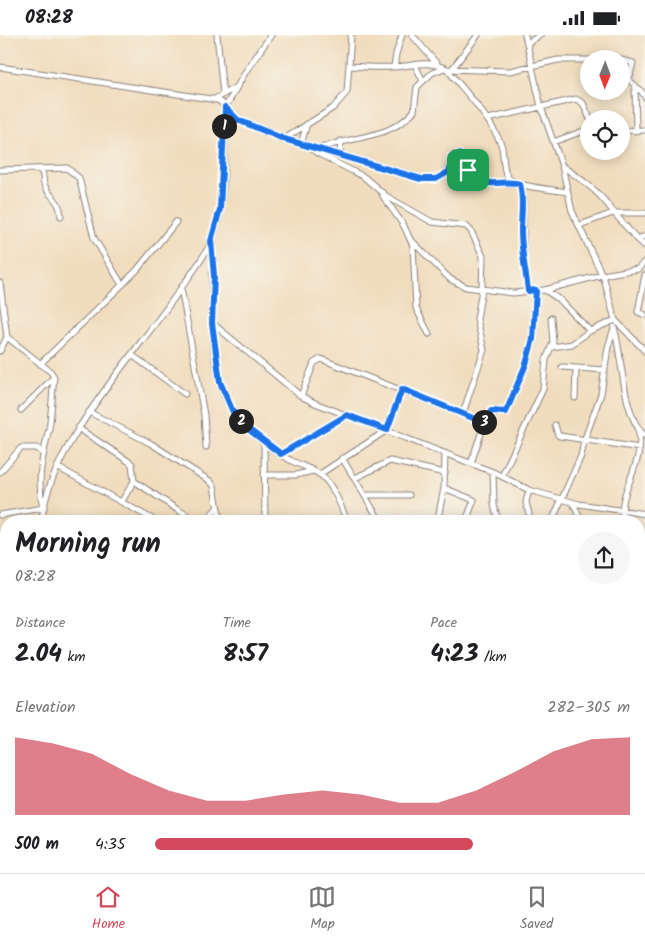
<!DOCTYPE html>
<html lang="en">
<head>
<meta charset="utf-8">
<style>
	body { margin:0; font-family:Kalam,sans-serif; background:#f6f6f6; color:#202124; height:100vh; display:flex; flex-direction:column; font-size:19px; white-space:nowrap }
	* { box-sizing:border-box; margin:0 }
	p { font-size:16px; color:#757577 }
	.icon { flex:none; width:28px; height:28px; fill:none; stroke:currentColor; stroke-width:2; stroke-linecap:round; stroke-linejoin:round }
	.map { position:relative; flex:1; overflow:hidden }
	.sheet { position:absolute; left:0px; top:480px; width:645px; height:359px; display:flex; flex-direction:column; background:#fff; border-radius:20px 20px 0 0; box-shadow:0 2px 12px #0003 }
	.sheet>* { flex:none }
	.needle { width:32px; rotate:181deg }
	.buttons { position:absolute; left:580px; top:15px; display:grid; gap:10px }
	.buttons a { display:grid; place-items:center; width:50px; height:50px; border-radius:50%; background:#fff; box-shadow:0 2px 12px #0003; font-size:25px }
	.pin { position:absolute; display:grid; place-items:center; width:42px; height:42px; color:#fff; margin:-21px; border-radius:10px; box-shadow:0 2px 8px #0006 }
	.km { position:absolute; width:25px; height:25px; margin:-12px; border-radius:50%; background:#222; color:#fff; font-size:14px; line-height:25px; text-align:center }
	.round { display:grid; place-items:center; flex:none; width:52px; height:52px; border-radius:26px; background:#f6f6f6 }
	.headline { display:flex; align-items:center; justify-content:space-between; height:85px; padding:0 15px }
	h1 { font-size:28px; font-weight:600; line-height:38px }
	.metrics { display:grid; grid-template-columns:repeat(3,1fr); gap:8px; height:85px; padding:5px 15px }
	.metrics div { display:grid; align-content:center }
	.metrics b { font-size:25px; font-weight:600 }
	.metrics small { font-size:14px; font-weight:400 }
	.metrics p { font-size:14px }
	.chart { height:140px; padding:10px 15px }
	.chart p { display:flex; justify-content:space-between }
	.chart svg { width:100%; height:90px; margin-top:5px; fill:#d1495b; opacity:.7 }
	ul { padding:0 15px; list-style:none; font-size:16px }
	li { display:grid; grid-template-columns:80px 60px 1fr; align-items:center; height:38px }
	li i { height:12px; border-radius:6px; background:#d1495b }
	.status { display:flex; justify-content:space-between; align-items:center; height:35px; padding:0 25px; background:#fff; direction:ltr }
	.status svg { height:14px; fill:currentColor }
	.tab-bar { display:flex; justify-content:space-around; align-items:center; height:70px; border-top:1px solid #e0e0e0; background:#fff; font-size:14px; color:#757577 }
	.tab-bar a { display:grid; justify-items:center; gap:2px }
	.tab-bar .active { color:#d1495b }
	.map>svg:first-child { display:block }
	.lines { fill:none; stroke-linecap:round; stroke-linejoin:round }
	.minor-casing { stroke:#8a807c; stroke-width:7 }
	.minor { stroke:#fff; stroke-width:5 }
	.route-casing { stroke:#fff; stroke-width:10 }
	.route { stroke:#1a73e8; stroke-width:6 }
</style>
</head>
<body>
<div class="status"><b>08:28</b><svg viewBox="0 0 49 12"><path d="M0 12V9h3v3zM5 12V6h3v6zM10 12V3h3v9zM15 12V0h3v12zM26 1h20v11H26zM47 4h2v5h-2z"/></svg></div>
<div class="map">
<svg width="645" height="838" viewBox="0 0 645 838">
	<rect width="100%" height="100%" fill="#f7f3e8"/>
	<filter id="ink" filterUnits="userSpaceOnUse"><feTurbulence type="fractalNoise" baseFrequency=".02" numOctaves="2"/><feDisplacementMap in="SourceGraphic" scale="10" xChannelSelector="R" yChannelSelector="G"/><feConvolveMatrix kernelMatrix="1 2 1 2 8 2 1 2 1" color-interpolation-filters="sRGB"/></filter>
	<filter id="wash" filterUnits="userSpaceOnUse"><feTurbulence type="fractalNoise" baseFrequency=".0096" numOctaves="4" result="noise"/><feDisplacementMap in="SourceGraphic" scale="20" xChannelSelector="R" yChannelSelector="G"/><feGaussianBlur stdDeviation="1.12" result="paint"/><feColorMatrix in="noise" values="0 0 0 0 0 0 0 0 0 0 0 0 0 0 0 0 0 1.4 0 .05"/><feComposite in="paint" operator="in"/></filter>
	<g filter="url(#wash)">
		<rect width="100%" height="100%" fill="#f1ddbe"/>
	</g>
	<g filter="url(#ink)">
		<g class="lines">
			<defs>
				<path id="minor" d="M217,0L223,59
					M412,0L437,29
					M525,0L541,72L562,131L572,176L604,244L615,285L645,316
					M528,8L540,0
					M621,25L633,28L629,45L642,57L645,62
					M415,30L423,46
					M350,31C364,32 379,33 393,32C416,31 425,24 447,34L510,36L558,25H589
					M0,32L217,65L221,67L225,73C224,116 227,165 212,205C205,222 191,239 181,253C139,316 47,411 42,486
					M394,32L396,19L402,0
					M447,34C466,58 489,81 501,109C505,119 501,139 511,145C523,153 552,154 567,157
					M452,34L478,0
					M635,53L636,96
					M213,65L236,52
					M225,72L238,85L284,104L421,143C439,148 450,141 451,122L459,119C463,122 462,128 466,133C477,151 498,149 517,148
					M225,73L246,36L271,0
					M488,84L576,64L583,68L590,84
					M621,96L645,95
					M284,104L333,73L347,57L351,0
					M553,107L589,94
					M301,109L307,89
					M309,111L317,118L364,142L386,161L432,187L466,191L471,196L483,221L482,254L477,284L484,315L463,378
					M319,114C352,100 390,105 414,76L417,52L432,38L444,33
					M340,120L341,106
					M562,131C578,142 596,154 608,170C620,185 630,198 645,211
					M39,134C45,139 42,142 44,149C49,163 60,163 61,181
					M0,135L67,133L79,143L94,203L122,250L40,329
					M520,149L523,164V222L528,256
					M383,161L404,191L413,211L416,273L429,299
					M580,190L613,178H645
					M637,204L645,201
					M412,206L450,244L466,252L482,254L513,258L545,255L602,240L638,234L645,226
					M211,207C215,255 206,318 225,362C235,385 267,414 290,425C301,431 315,434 324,443C335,454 341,472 347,486
					M645,240L638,277L645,280
					M0,248L7,302L51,337L54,342C52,359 52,376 49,393C43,422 36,443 43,473L0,480
					M122,250L137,235L176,187
					M181,253L204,380L206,412
					M545,255L560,265L590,296
					M212,288L301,361L315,368L493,437L529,455L579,469L645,479
					M614,292C623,323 622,381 645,401
					M552,312L572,309L590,296L615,285
					M0,316L7,302
					M132,320L185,359
					M562,332L605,335
					M301,361L314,328L321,324L485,388
					M575,363L576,333
					M21,375L53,343
					M89,377L150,408L210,446L214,451L220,486
					M555,390L558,400L560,401L640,413
					M78,393L128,426L132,429L134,446L178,475L198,486L209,482L217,473
					M264,406L265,486
					M281,419L347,380
					M342,423L380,486
					M471,428L488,378L495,376L506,377L508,374L526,329L533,304L536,255
					M57,432L156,486
					M0,437L21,413H37L43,418
					M493,437L494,470L498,486
					M320,439L387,395L402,354
					M264,440H296L313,436
					M502,441L543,354L546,325L553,307L551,283
					M355,443L390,426L445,438
					M444,453L474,465L466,486
					M366,460H409
					M122,466L134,446
					M573,468L581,486
					M529,479L526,467L529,455
					M438,483L444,453L445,418
					M250,486L264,484
					M552,486L581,421L584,406L601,359L608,312L614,293
					M622,486C622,479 622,470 624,463C629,443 645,417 638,395
					M644,514H645
					M639,541L645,547
					M639,554L645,552
					M0,570H6
					M639,613L645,617
					M639,689L645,683
					M639,746L645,755
					M0,769H6
					M44,832V838
					M92,832V838
					M118,832L119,838
					M328,832L340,838
					M363,832V838
					M542,832L545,838
					M153,838L161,832
					M232,838L238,832
					M626,838L638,832"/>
			</defs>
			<use href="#minor" class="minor-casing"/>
			<use href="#minor" class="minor"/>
		</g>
	</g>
	<g class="lines" filter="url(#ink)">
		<defs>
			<path id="route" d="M225,72L238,85L284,104L421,144H436L450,136L451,122L459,119C465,124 466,135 474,142C488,154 505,144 520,149C524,165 521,180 521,196C521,217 526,236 528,256L536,255L533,304L526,329L506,377L491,376L485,388L402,354L387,395L347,380L281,419L248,394L233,377L220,347L212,288L214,241L211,206L220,174Z"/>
		</defs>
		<use href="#route" class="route-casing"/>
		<use href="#route" class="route"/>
	</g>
</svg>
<div class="buttons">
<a><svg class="needle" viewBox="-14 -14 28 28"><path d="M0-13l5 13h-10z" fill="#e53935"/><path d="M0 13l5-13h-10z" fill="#757577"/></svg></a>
<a><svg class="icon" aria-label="locate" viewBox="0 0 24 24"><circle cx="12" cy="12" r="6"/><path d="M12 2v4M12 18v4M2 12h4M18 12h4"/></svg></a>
</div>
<div class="pin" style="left:468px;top:135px;background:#1e9e55"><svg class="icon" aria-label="arrive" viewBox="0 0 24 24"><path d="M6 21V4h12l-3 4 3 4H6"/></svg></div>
<b class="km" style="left:224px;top:91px">1</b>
<b class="km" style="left:241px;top:386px">2</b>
<b class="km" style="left:484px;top:387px">3</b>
<section class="sheet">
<div class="headline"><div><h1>Morning run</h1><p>08:28</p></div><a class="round"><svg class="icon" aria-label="share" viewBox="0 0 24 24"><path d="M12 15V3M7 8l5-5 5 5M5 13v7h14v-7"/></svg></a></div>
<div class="metrics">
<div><p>Distance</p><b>2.04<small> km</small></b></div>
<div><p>Time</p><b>8:57</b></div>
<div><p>Pace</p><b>4:23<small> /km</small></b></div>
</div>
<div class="chart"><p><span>Elevation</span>282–305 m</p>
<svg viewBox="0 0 160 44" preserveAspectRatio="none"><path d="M0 44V6L10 9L20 14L30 24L40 32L50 37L60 37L70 34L80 32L90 34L100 38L110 38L120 32L130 23L140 13L150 7L160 6V44z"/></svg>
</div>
<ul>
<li><b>500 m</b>4:35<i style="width:67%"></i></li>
</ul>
</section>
</div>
<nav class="tab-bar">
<a class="active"><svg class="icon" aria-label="home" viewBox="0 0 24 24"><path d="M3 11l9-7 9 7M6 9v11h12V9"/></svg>Home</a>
<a><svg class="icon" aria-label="map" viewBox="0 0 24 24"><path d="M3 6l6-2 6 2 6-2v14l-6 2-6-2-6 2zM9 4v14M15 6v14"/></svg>Map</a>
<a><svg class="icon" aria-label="saved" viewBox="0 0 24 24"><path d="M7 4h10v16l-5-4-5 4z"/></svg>Saved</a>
</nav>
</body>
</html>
